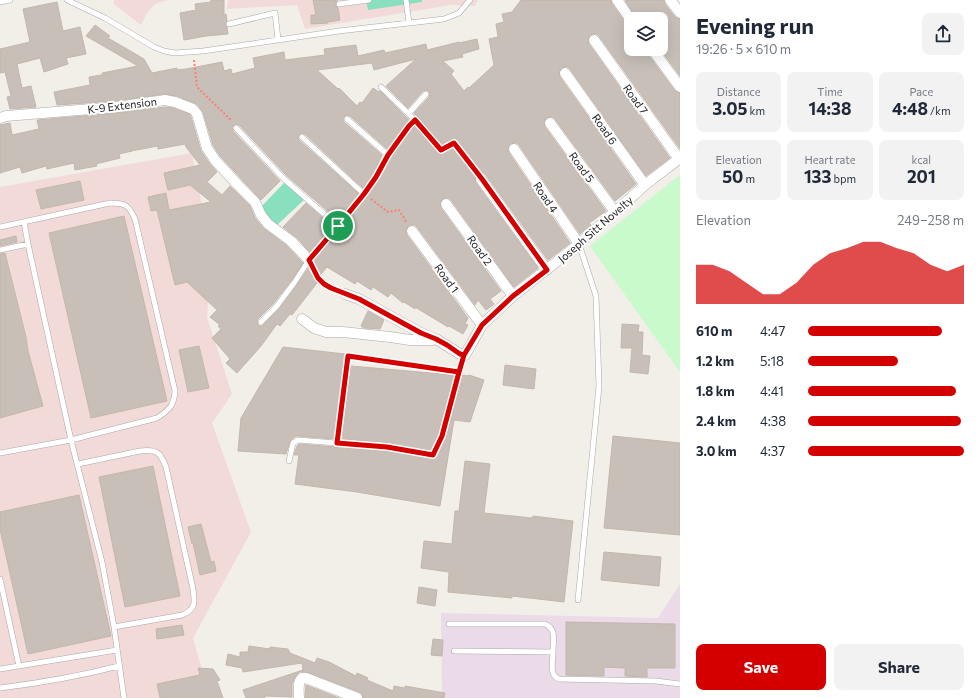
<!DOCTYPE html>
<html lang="en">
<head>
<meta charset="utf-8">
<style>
	body { margin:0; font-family:Commissioner,sans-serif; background:#f2f2f3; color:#1f2937; height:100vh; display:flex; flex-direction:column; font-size:15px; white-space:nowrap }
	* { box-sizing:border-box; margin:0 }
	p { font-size:13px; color:#747a83 }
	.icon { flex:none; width:22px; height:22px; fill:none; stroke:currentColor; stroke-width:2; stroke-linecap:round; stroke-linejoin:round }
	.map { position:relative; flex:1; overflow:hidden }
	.side { display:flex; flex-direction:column; background:#fff; width:300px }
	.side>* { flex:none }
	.fabs { position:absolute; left:624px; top:12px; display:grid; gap:8px }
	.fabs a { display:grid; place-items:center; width:44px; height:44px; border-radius:8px; background:#fff; box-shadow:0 4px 16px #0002; font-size:20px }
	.pin { position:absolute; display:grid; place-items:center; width:34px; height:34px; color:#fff; margin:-17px; border:2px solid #fff; border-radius:50%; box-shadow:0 1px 4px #0007 }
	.round { display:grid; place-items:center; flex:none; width:42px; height:42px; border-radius:8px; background:#f2f2f3 }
	.overview { display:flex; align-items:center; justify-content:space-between; height:68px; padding:0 16px }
	h1 { font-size:22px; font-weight:700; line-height:30px }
	.stats { display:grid; grid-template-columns:repeat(3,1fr); gap:6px; height:68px; padding:4px 16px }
	.stats div { display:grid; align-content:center; border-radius:8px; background:#f2f2f3; text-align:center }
	.stats b { font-size:17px; font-weight:700 }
	.stats small { font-size:11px; font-weight:400 }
	.stats p { font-size:11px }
	.chart { height:112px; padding:8px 16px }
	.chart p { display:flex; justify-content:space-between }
	.chart svg { width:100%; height:72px; margin-top:4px; fill:#d40000; opacity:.7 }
	.primary-button { display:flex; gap:8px; margin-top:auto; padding:8px 16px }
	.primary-button a { flex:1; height:46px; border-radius:8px; background:#d40000; color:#fff; font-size:16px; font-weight:700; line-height:46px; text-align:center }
	.primary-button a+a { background:#f2f2f3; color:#1f2937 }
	ul { padding:0 16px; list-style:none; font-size:13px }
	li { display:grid; grid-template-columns:64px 48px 1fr; align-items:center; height:30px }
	li i { height:10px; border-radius:5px; background:#d40000 }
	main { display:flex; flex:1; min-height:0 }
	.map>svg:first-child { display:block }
	.commercial { fill:#f2dad9 }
	.industrial { fill:#ebdbe8 }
	.park { fill:#c8facc }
	.pitch { fill:#88e0be }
	.building { fill:#c7bfb8; stroke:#c4b6ab }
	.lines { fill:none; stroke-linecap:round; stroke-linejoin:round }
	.service-casing { stroke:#a9a9a9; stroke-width:6 }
	.minor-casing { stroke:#a9a9a9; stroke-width:11 }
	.path { stroke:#fa8072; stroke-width:2; stroke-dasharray:2 2; stroke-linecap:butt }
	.service { stroke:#fff; stroke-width:5 }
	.minor { stroke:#fff; stroke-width:10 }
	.route-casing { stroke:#fff; stroke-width:8 }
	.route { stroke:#d40000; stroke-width:5 }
	.labels { text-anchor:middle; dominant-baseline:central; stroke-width:4; stroke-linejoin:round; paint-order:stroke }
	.street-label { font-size:11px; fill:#222; stroke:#fff }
</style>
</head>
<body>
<main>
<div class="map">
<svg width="680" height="698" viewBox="0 0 680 698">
	<rect width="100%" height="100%" fill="#f2efe9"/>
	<path class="commercial" d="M114,0H167L155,4L147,13L141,25L114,4Z
		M228,0H478L475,6L451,5L305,29L297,5L227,9Z
		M192,153L209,242L210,279L207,317L232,394L212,423L251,532L193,638L210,698H0V187Z"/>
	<path class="industrial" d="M680,584V698H442L441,613L658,618Z"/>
	<path class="park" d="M680,175V372L590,246Z"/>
	<path class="pitch" d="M366,0H422V2L368,10Z
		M285,182L304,200L277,225L260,208Z"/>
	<path class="building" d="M211,0H224V15L226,14L227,21L225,25L227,27L228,34L206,36L184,40L180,13L196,10L195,4L211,2Z
		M313,0H337L335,5L338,8L340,20L328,22V23L311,24V15H316Z
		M521,0H611L612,4L626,24L628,26H631V49H646L647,53L675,91L680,93V149L599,36L597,34H594L590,35L588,40L589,44L670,158L646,176L570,69L568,67H565L561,68L559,73L560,77L636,184L615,201L555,119L553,117H550L546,118L544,123L545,127L606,211L589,223L591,225L580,234L519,145L517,143H514L510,144L508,149L509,153L570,243L548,260L486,175L484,173H481L477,174L475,179L476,183L538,268L514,287L451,200L449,198H446L442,199L440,204L441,208L501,291L490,299L494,304L486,310L478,300L475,305L417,227L415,225H412L408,226L406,231L407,235L468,318L465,324L468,325L463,334L449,326L448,327L415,307V309L404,302L403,303L391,293L388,297L373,287L371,290L357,281L355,284L327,267L315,281L317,283L292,315L290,314L280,326L277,324L261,346L237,373L226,363L230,359L212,338L221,329L218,326L220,325L210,317L217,310L187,282L175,285L157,210L151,211L148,197L166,193L169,210L211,202L190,185L168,190L164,173L200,165L186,147L185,144L158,149V146L131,151H132L119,154L120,158L96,164L97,166L75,170L74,163L47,169L46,166L22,173L20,167L0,173V125L10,123L12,135L39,129L37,120L117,113L165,107L173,108L189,114L191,117L201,151L210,164L217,172L207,182L222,195L230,186L250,206L255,218L263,228L287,246L303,263L291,281L273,304L258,319L257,321L258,325L260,326H262L279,309L297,285L310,266L314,264L315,261V259L367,196L379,179L389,159L412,129L418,123L419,119L414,113L429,97L430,94L429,91L426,90L423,91L408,108L386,86L416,59L374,70L372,63L317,70L338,89L339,88L357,106L360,102L362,103L373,88L379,92L380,91L409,120L387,149L350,116L346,115L344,117L343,120L344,122L382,155L373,175L363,188L305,134L301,133L299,135L298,138L299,140L359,194L338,220L287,176L239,125L235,124L232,127L233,131L280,181L261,200L220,156L213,145L203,112L198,105L195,103L177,96L164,94L115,101L57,105L54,92L90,85L89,77L102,75V73L138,66L86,36L95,25L110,36L108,38L144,59L152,73L177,68V70L186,69L222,62L224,71L231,69L232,74L255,68L253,58L284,52L285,60L325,55L324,49L356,45L358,56L384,50L385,53L426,44L427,50L459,42V43L477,39L479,49L462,54L463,57L443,61L454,71L451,74L464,91L468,87L469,88L494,65L489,39L498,37L496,24L504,22L502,14L512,12Z
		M625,0H664L665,4L675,17L680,19V76L660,49H661V19H637Z
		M57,2L63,31L80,27L86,54L66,58L68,64L44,72L40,58L17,64L22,88L31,86L36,107L10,109L7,97L11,96L5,72L0,73V49L30,42L23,9Z
		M80,181L84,200L41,209L36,190Z
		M306,203L332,226L310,252L296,237L283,227Z
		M124,216L167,401L91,418L49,233Z
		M16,236L17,242L0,246V240Z
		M5,253L26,337L28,351L43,406L0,418V254Z
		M368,311L384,320L380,329L364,328L361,326Z
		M622,324L639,325L638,332H643L642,355L650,356L648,374L630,372L632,348H621Z
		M199,346L209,388L188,392L179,350Z
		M283,347L345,354L334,439L296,436L290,441L286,454L238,451L241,418Z
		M505,365L536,369L534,389L503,385Z
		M351,366L454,375L438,435L431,451L387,443L341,439Z
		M462,375L469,376V375L484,380L470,422L454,420L440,506L357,492L295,484L299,455H294L297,446L299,444L386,451L432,459L435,458L446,437Z
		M613,436L680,443V535L604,528Z
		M465,461L490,464L484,513L532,518L533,516L573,521L564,602L512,596V598L448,592L449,572L421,568L424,541L452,544L455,511H459Z
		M153,466L180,596L125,607L99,477Z
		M79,495L111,636L28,654L0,529V512Z
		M201,524L211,562L214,561L216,571L200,575L193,543L192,544L188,527Z
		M604,552L661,557L659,586L601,580Z
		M419,587L437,590L435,606L417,603Z
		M566,622L675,624V668H647V677L625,676V668L604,667V676L566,675Z
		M182,625L184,635L157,639L156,629Z
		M433,639L443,640L442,656L431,655Z
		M249,646L270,649V647L288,649L290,653L315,663L317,658L329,662L356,676L357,673L368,678L367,680L393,691L394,686L405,688V686L445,693L444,698H363L362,694L359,692L306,672H299L295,677L292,684V697L265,696V698H246L243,690L303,670L302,663L243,672L242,668L226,665L228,654L240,657V652H248Z
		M198,668L213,669L220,680L217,681L223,698H160L157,684L200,675Z
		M306,685L339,698H305Z"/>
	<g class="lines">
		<defs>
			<path id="service" d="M67,0L105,18L154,47L164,51L175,53L203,51L339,31L444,19L459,13L470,0
				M406,0L409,23
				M0,2L10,0
				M339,4L369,0
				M229,24L275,13L278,39
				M409,113L426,94
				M347,119L388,155
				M236,128L284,179L338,226
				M302,137L364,194
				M24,222L28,244L71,440L102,562L114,627L124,698
				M0,227L110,203C125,203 129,205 135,219L175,391C174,406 169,410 157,418L71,440L0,453
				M0,250L28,244
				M261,322L276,307L294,283L309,260L338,226L364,194L376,177L386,157L409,126L415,120L381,87
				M337,443L348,356L459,372
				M289,461L293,443L298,440L387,447L433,455L442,436L459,372L465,355
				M78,464L140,451C157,449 160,452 166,467L193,589C195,603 196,609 182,615L114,627
				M0,579L19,666
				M578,600L599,386L596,296L579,244
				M449,624H545C557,629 553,641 553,652
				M454,651L553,652C553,661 549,676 559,679L656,681L680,684
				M0,669L117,650
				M0,688C40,683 80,676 119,666"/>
			<path id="minor" d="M617,0L631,20
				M670,0L680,13
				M594,40L679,159
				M652,49L680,87
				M565,73L645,185
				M0,118L6,116L116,107L165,100L175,102L193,109L197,114L207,148L215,160L237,184L255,202L261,215L268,224L291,241L309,260
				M550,123L615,212
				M514,149L579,244
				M481,179L547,270
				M446,204L513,296
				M412,231L482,325
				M345,294L359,299L421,333L436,339L460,354L465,355L482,325L513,296L579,244L645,185L680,158
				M302,319L314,328L326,332H343L390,337L410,340H433
				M299,698C299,691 297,683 302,678H306L357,698"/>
		</defs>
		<use href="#service" class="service-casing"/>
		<use href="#minor" class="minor-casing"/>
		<path class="path" d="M194,60L197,87L232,121
			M420,125L441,150L454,143L475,171
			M371,199L388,212L399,210L407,223
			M314,270C321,281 324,285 336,290"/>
		<use href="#service" class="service"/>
		<use href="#minor" class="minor"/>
	</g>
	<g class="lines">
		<defs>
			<path id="route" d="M338,226L309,260L318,278L324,284L331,288L359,299L421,333L436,339L447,345L460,354L464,355L459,372L442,436L433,455L387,447L337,443L348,356L459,372L464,355L482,325L513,296L547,270L482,179L454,143L441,150L415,120L409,126L388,155L376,177L364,194L338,226"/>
		</defs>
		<use href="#route" class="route-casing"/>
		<use href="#route" class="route"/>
	</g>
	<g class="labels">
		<g class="street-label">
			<text transform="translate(636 99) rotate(54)">Road 7</text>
			<text transform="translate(122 105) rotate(-7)">K-9 Extension</text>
			<text transform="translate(605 129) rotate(55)">Road 6</text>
			<text transform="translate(582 167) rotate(54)">Road 5</text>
			<text transform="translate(546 197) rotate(56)">Road 4</text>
			<text transform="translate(595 229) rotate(-41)">Joseph Sitt Novelty</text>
			<text transform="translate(480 250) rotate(54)">Road 2</text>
			<text transform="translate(447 278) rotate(54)">Road 1</text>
		</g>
	</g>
</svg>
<div class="fabs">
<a><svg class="icon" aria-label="layers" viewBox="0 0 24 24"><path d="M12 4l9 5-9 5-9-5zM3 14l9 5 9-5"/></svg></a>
</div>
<div class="pin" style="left:338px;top:226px;background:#1e9e55"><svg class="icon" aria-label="arrive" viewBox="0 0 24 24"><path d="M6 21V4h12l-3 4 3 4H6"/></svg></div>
</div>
<section class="side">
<div class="overview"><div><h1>Evening run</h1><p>19:26 · 5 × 610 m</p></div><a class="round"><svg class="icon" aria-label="share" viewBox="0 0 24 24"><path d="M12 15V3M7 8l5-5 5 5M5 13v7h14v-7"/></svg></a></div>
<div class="stats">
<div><p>Distance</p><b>3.05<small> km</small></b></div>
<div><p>Time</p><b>14:38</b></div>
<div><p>Pace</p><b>4:48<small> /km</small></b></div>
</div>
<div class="stats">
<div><p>Elevation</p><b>50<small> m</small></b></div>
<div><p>Heart rate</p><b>133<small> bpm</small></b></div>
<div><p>kcal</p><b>201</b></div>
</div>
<div class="chart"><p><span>Elevation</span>249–258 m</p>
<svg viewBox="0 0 160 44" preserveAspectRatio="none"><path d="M0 44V20L10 20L20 24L30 31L40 38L50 38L60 31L70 20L80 13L90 10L100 6L110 6L120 10L130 13L140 20L150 24L160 20V44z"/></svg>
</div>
<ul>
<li><b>610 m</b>4:47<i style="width:86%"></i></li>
<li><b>1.2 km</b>5:18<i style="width:58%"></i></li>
<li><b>1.8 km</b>4:41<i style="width:95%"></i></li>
<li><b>2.4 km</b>4:38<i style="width:98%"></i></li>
<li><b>3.0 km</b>4:37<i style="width:100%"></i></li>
</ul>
<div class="primary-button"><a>Save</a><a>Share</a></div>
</section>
</main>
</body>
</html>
